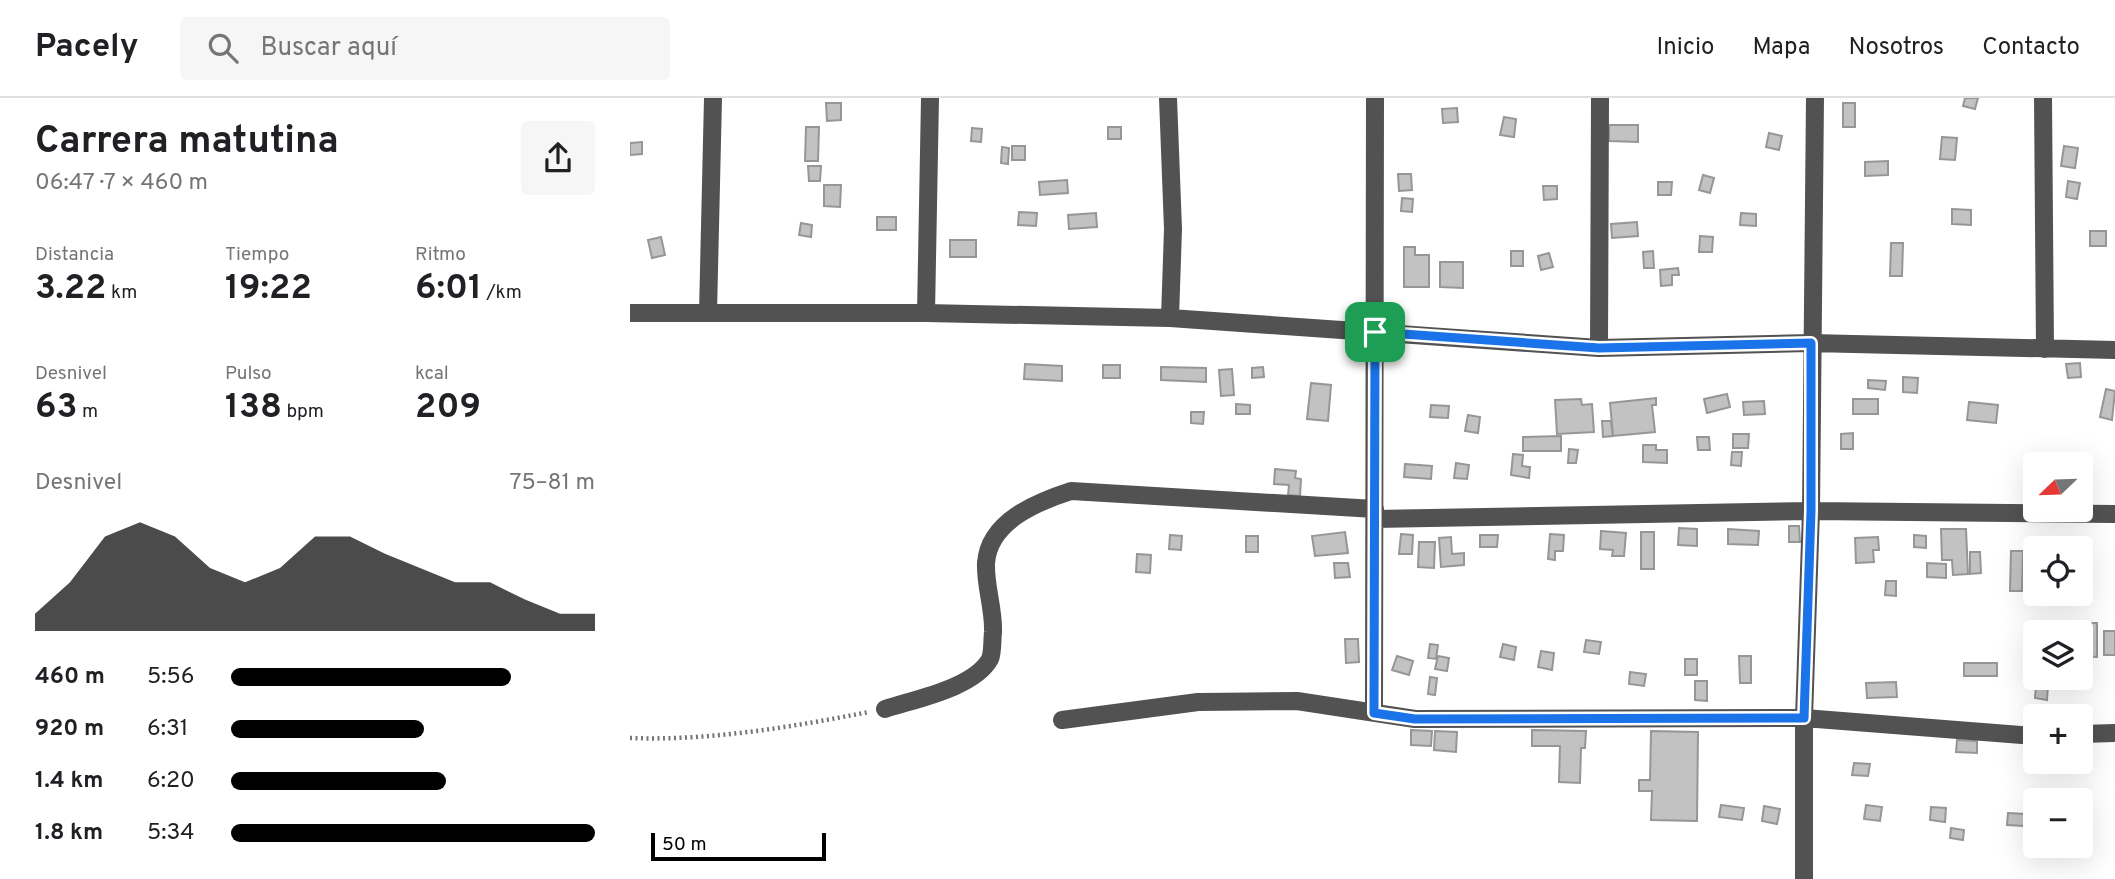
<!DOCTYPE html>
<html lang="es">
<head>
<meta charset="utf-8">
<style>
	body { margin:0; font-family:Overpass,sans-serif; background:#f6f6f6; color:#202124; height:100vh; display:flex; flex-direction:column; font-size:26px; white-space:nowrap }
	* { box-sizing:border-box; margin:0 }
	p { font-size:23px; color:#757577 }
	.icon { flex:none; width:38px; height:38px; fill:none; stroke:currentColor; stroke-width:2; stroke-linecap:round; stroke-linejoin:round }
	.map { position:relative; flex:1; overflow:hidden }
	.side { display:flex; flex-direction:column; background:#fff; width:630px }
	.side>* { flex:none }
	.needle { width:46px; rotate:247deg }
	.tools { position:absolute; left:1393px; top:354px; display:grid; gap:14px }
	.tools a { display:grid; place-items:center; width:70px; height:70px; border-radius:7px; background:#fff; box-shadow:0 7px 28px #0002; font-size:35px }
	.scale { position:absolute; left:21px; bottom:18px; width:175px; box-sizing:border-box; padding-left:7px; border:4px solid #000; border-top:0; font-size:19px; line-height:24px; white-space:nowrap; color:#000; -webkit-text-stroke:5px #fff; paint-order:stroke }
	.pin { position:absolute; display:grid; place-items:center; width:60px; height:60px; color:#fff; margin:-30px; border-radius:14px; box-shadow:0 4px 10px #0006 }
	.round { display:grid; place-items:center; flex:none; width:74px; height:74px; border-radius:7px; background:#f6f6f6 }
	.summary { display:flex; align-items:center; justify-content:space-between; height:119px; padding:0 35px }
	h1 { font-size:38px; font-weight:700; line-height:52px }
	.figures { display:grid; grid-template-columns:repeat(3,1fr); gap:10px; height:119px; padding:7px 35px }
	.figures div { display:grid; align-content:center }
	.figures b { font-size:35px; font-weight:700 }
	.figures small { font-size:19px; font-weight:400 }
	.figures p { font-size:19px }
	.chart { height:196px; padding:14px 35px }
	.chart p { display:flex; justify-content:space-between }
	.chart svg { width:100%; height:126px; margin-top:7px; fill:#000; opacity:.7 }
	ul { padding:0 35px; list-style:none; font-size:23px }
	li { display:grid; grid-template-columns:112px 84px 1fr; align-items:center; height:52px }
	li i { height:18px; border-radius:9px; background:#000 }
	header { display:flex; align-items:center; gap:42px; box-sizing:border-box; height:98px; padding:0 35px; background:#fff; border-bottom:2px solid #e0e0e0 }
	header strong { font-size:33px }
	nav { display:flex; gap:38px; margin-inline-start:auto; font-size:24px }
	.search { width:490px; height:63px; background:#f6f6f6; display:flex; align-items:center; gap:18px; box-sizing:border-box; padding:0 24px; border-radius:7px; color:#757577; font-size:26px }
	main { display:flex; flex:1; min-height:0 }
	.map>svg:first-child { display:block }
	.building { fill:#c2c2c2; stroke:#969696; stroke-width:2 }
	.lines { fill:none; stroke-linecap:round; stroke-linejoin:round }
	.path { stroke:#747474; stroke-width:4.5; stroke-dasharray:2 3.5; stroke-linecap:butt }
	.minor { stroke:#525252; stroke-width:18 }
	.route-casing { stroke:#fff; stroke-width:14 }
	.route { stroke:#1a73e8; stroke-width:9 }
</style>
</head>
<body>
<header>
<strong>Pacely</strong>
<div class="search"><svg class="icon" aria-label="search" viewBox="0 0 24 24"><circle cx="10" cy="10" r="6"/><path d="M15 15l6 6"/></svg>Buscar aquí</div>
<nav><a>Inicio</a><a>Mapa</a><a>Nosotros</a><a>Contacto</a></nav>
</header>
<main>
<section class="side">
<div class="summary"><div><h1>Carrera matutina</h1><p>06:47 · 7 × 460 m</p></div><a class="round"><svg class="icon" aria-label="share" viewBox="0 0 24 24"><path d="M12 15V3M7 8l5-5 5 5M5 13v7h14v-7"/></svg></a></div>
<div class="figures">
<div><p>Distancia</p><b>3.22<small> km</small></b></div>
<div><p>Tiempo</p><b>19:22</b></div>
<div><p>Ritmo</p><b>6:01<small> /km</small></b></div>
</div>
<div class="figures">
<div><p>Desnivel</p><b>63<small> m</small></b></div>
<div><p>Pulso</p><b>138<small> bpm</small></b></div>
<div><p>kcal</p><b>209</b></div>
</div>
<div class="chart"><p><span>Desnivel</span>75–81 m</p>
<svg viewBox="0 0 160 44" preserveAspectRatio="none"><path d="M0 44V38L10 27L20 11L30 6L40 11L50 22L60 27L70 22L80 11L90 11L100 17L110 22L120 27L130 27L140 33L150 38L160 38V44z"/></svg>
</div>
<ul>
<li><b>460 m</b>5:56<i style="width:77%"></i></li>
<li><b>920 m</b>6:31<i style="width:53%"></i></li>
<li><b>1.4 km</b>6:20<i style="width:59%"></i></li>
<li><b>1.8 km</b>5:34<i style="width:100%"></i></li>
</ul>
</section>
<div class="map">
<svg width="1485" height="781" viewBox="0 0 1485 781">
	<rect width="100%" height="100%" fill="#fff"/>
	<path class="building" d="M1335,0H1348L1345,11L1333,8Z
		M196,5H211V22L197,23Z
		M1213,5H1225V29H1213Z
		M827,10L828,24L813,25L812,11Z
		M874,19L886,21L884,39L870,37Z
		M979,27H1008V44L979,43Z
		M176,29H189L188,63H175Z
		M478,29H491V41H478Z
		M342,30L352,31L351,44L341,43Z
		M1139,35L1152,38L1149,52L1136,49Z
		M1312,39L1327,40L1325,62L1310,61Z
		M12,44V56L0,57V45Z
		M382,48H395V62H382Z
		M1434,48L1448,50L1445,70L1431,68Z
		M372,49L379,50L378,66L371,65Z
		M1258,63V77L1235,78V64Z
		M178,68H191L190,83H179Z
		M768,76H781L782,92L769,93Z
		M1073,77L1084,80L1080,95L1069,92Z
		M437,82L438,95L410,97L409,84Z
		M1438,83L1450,85L1447,101L1436,99Z
		M1028,84H1042L1041,97H1028Z
		M194,87H211L210,109L194,108Z
		M913,88H927V101L914,102Z
		M772,100L783,101L782,114L771,113Z
		M1322,111L1341,112V127L1322,126Z
		M389,114L407,115L406,128L388,127Z
		M466,115L467,129L439,131L438,117Z
		M1111,115L1126,116V128L1110,127Z
		M247,119H266V132H247Z
		M1007,124L1008,138L982,140L981,126Z
		M171,125L182,127L181,139L169,137Z
		M1460,133H1476V148H1460Z
		M1070,138L1083,139L1082,154H1069Z
		M31,139L35,157L22,160L18,142Z
		M320,142H346V159H320Z
		M1261,145H1273L1272,178H1260Z
		M774,149H785V157H799V189H774Z
		M881,153H893V168H881Z
		M1023,153L1024,170H1014L1013,154Z
		M919,155L923,169L911,172L908,158Z
		M810,164H833V190L810,189Z
		M1048,170L1049,177H1042V187L1031,188L1030,172Z
		M1450,265L1451,279L1438,280L1436,266Z
		M395,266L432,268V283L394,281Z
		M473,267H490V280H473Z
		M531,269L576,270V284L531,282Z
		M633,269L634,279L622,280V270Z
		M602,271L604,297L591,298L589,272Z
		M1273,279L1288,280L1287,295L1273,294Z
		M1238,282L1256,283L1255,292L1238,290Z
		M681,285L701,287L698,323L677,321Z
		M1476,291L1485,293L1482,322L1470,319Z
		M1097,296L1100,309L1077,315L1074,301Z
		M1026,300V307H1022L1025,334L983,338L980,305Z
		M951,301L952,307L962,306L964,334L927,336L925,302Z
		M1223,301H1248V316H1223Z
		M1134,303L1135,316L1114,317L1113,304Z
		M1339,304L1368,307L1366,325L1337,322Z
		M606,306L620,307V316H606Z
		M801,307L819,308L818,320L800,319Z
		M561,314H574L573,326L561,325Z
		M838,317L850,319L848,335L835,333Z
		M972,323H981L983,338L973,339Z
		M1223,335V351H1211V336Z
		M1103,336H1119L1118,350H1103Z
		M931,338V353H893V339Z
		M1067,339H1079L1080,352H1068Z
		M1013,347H1026V352H1037V365L1013,364Z
		M939,351L948,352L946,365H938Z
		M1102,354H1112L1111,368L1101,367Z
		M883,356L893,357L892,368L900,369L899,380L881,377Z
		M826,365L839,367L837,381L824,380Z
		M775,366L802,368L801,381L774,379Z
		M645,371L666,373L665,380L671,381L670,398L658,397L659,387L644,386Z
		M1159,428H1169L1170,444H1159Z
		M1049,430L1067,431V448L1048,447Z
		M1098,431L1129,433L1128,447L1098,446Z
		M1311,431H1336L1338,476L1323,477L1322,462H1312Z
		M971,433L996,435L994,458H982L983,452L970,451Z
		M715,434L718,455L685,458L682,438Z
		M1011,434H1024V471H1011Z
		M771,436L783,437L782,456H769Z
		M920,436L934,437L933,453H925V462L918,461Z
		M540,437L552,438L551,452L539,451Z
		M850,437H868L867,449H850Z
		M1284,437L1296,438V450L1284,449Z
		M616,438H628V454H616Z
		M821,439L822,456L834,455V467L811,469L809,440Z
		M1248,439L1249,452H1243L1244,464L1226,465L1225,440Z
		M789,444H805L804,470L788,469Z
		M1381,453H1393L1392,493H1380Z
		M1340,454H1350L1351,475L1340,476Z
		M507,456L521,457L520,475L506,474Z
		M704,465H718L720,479L705,480Z
		M1297,465L1316,466V480L1297,479Z
		M1256,483H1266V498L1255,497Z
		M1451,525H1467V559L1451,558Z
		M1474,533H1485V557H1474Z
		M715,541H728L729,564L716,565Z
		M956,542L971,544L969,556L954,554Z
		M800,546L808,547L806,561L798,560Z
		M873,546L886,549L884,562L870,559Z
		M911,553L924,555L922,572L908,569Z
		M767,558L783,563L779,577L762,572Z
		M808,558L819,560L817,573L805,571Z
		M1109,558H1121V585H1110Z
		M1055,561H1067V577H1055Z
		M1334,565H1367V578H1334Z
		M1000,574L1016,576L1014,588L999,586Z
		M800,579L807,580L805,597L798,596Z
		M1065,583H1077V603L1065,602Z
		M1266,584L1267,599L1237,600L1236,585Z
		M1406,586L1418,587L1417,602L1405,600Z
		M781,632L802,633L801,648L781,647Z
		M902,632L956,633L955,650H951L950,685L929,684L930,648H902Z
		M805,633L827,634L826,654L804,652Z
		M1021,633L1068,634L1067,723L1021,722L1022,693H1009V682H1020Z
		M1327,642L1347,643V655L1326,654Z
		M1224,665L1240,666L1238,678L1222,677Z
		M1091,707L1114,710L1112,722L1089,719Z
		M1236,707L1252,709L1250,723L1234,721Z
		M1134,708L1150,711L1147,726L1132,723Z
		M1301,709L1316,710L1315,724L1300,722Z
		M1378,715L1395,716L1394,728L1377,727Z
		M1321,730L1334,732L1333,742L1320,740Z"/>
	<g class="lines">
		<path class="path" d="M0,640C79,643 161,629 239,614"/>
		<path class="minor" d="M538,0L543,131L540,220
			M1413,0L1415,251
			M0,215H296L540,220L969,250L1181,245L1485,252
			M78,215L83,0
			M296,215L300,0
			M969,250L970,0
			M745,421L1181,413L1485,416
			M255,611C285,601 344,590 360,561C363,554 362,542 363,534C364,511 355,488 356,465C359,423 407,404 441,393L745,411
			M744,615L745,0
			M432,622L568,604L667,603L785,621L1174,620L1405,638
			M1451,636L1485,635
			M1174,781V620L1181,413L1185,0"/>
	</g>
	<g class="lines">
		<defs>
			<path id="route" d="M745,234L969,250L1181,245V413L1174,620L785,621L744,615Z"/>
		</defs>
		<use href="#route" class="route-casing"/>
		<use href="#route" class="route"/>
	</g>
</svg>
<div class="tools">
<a><svg class="needle" viewBox="-14 -14 28 28"><path d="M0-13l5 13h-10z" fill="#e53935"/><path d="M0 13l5-13h-10z" fill="#757577"/></svg></a>
<a><svg class="icon" aria-label="locate" viewBox="0 0 24 24"><circle cx="12" cy="12" r="6"/><path d="M12 2v4M12 18v4M2 12h4M18 12h4"/></svg></a>
<a><svg class="icon" aria-label="layers" viewBox="0 0 24 24"><path d="M12 4l9 5-9 5-9-5zM3 14l9 5 9-5"/></svg></a>
<a>+</a>
<a>−</a>
</div>
<div class="scale">50 m</div>
<div class="pin" style="left:745px;top:234px;background:#1e9e55"><svg class="icon" aria-label="arrive" viewBox="0 0 24 24"><path d="M6 21V4h12l-3 4 3 4H6"/></svg></div>
</div>
</main>
</body>
</html>
